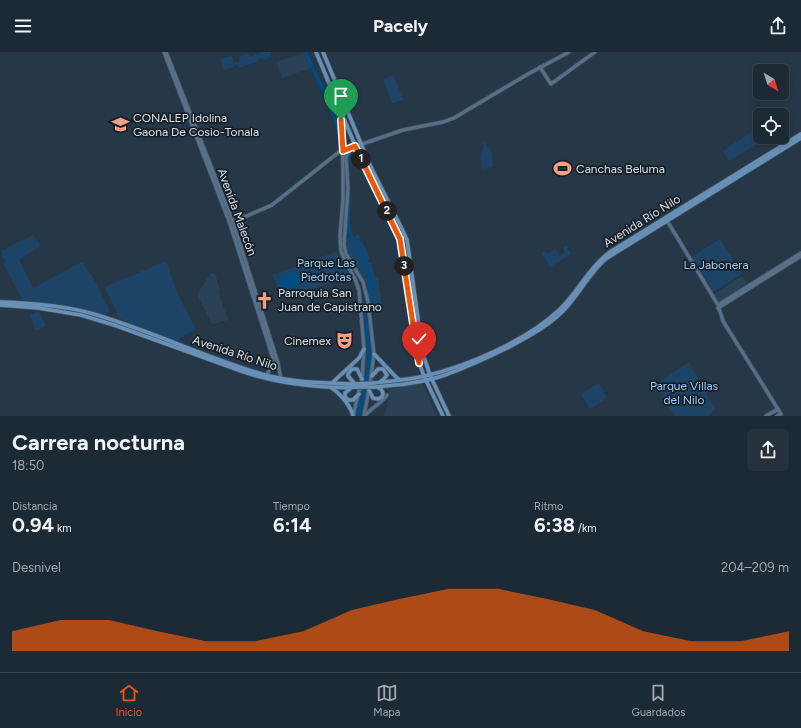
<!DOCTYPE html>
<html lang="es">
<head>
<meta charset="utf-8">
<style>
	body { margin:0; font-family:Figtree,sans-serif; background:#25323e; color:#f1f3f6; height:100vh; display:flex; flex-direction:column; font-size:15px; white-space:nowrap }
	* { box-sizing:border-box; margin:0 }
	p { font-size:13px; color:#a0a7ad }
	.icon { flex:none; width:22px; height:22px; fill:none; stroke:currentColor; stroke-width:2; stroke-linecap:round; stroke-linejoin:round }
	.map { position:relative; height:364px; overflow:hidden }
	.sheet { display:flex; flex-direction:column; background:#1c2a36; flex:1 }
	.sheet>* { flex:none }
	.needle { width:26px; rotate:142deg }
	.buttons { position:absolute; left:753px; top:12px; display:grid; gap:8px }
	.buttons a { display:grid; place-items:center; width:36px; height:36px; border-radius:6px; background:#1c2a36; box-shadow:0 2px 6px #0003,0 0 0 1px #3a4651; font-size:20px }
	.pin { position:absolute; display:grid; place-items:center; width:34px; height:34px; color:#fff; margin:-41px -17px; border-radius:50% 50% 50% 0; rotate:-45deg; box-shadow:0 0 4px #0007 }
	.pin .icon { rotate:45deg }
	.km { position:absolute; width:20px; height:20px; margin:-10px; border-radius:50%; background:#222; color:#fff; font-size:11px; line-height:20px; text-align:center }
	.round { display:grid; place-items:center; flex:none; width:42px; height:42px; border-radius:6px; background:#25323e }
	.summary { display:flex; align-items:center; justify-content:space-between; height:68px; padding:0 12px }
	h1 { font-size:22px; font-weight:700; line-height:30px }
	.stats { display:grid; grid-template-columns:repeat(3,1fr); gap:6px; height:68px; padding:4px 12px }
	.stats div { display:grid; align-content:center }
	.stats b { font-size:20px; font-weight:700 }
	.stats small { font-size:11px; font-weight:400 }
	.stats p { font-size:11px }
	.chart { height:112px; padding:8px 12px }
	.chart p { display:flex; justify-content:space-between }
	.chart svg { width:100%; height:72px; margin-top:4px; fill:#ea580c; opacity:.7 }
	header { display:flex; justify-content:space-between; align-items:center; height:52px; padding:0 12px; background:#1c2a36; font-size:18px; font-weight:700 }
	.tabs { display:flex; justify-content:space-around; align-items:center; height:56px; border-top:1px solid #3a4651; background:#1c2a36; font-size:11px; color:#a0a7ad }
	.tabs a { display:grid; justify-items:center; gap:2px }
	.tabs .current { color:#ea580c }
	.map>svg:first-child { display:block }
	.built { fill:#2a4156 }
	.green { fill:#1d4466 }
	.water { fill:#014c80 }
	.lines { fill:none; stroke-linecap:round; stroke-linejoin:round }
	.river { stroke:#014c80; stroke-width:3.5 }
	.tertiary-casing { stroke:#465665; stroke-width:4.5 }
	.secondary-casing { stroke:#465665; stroke-width:5 }
	.tertiary { stroke:#577088; stroke-width:3 }
	.secondary { stroke:#6890b6; stroke-width:3.5 }
	.secondary-bridge-casing { stroke:#465665; stroke-width:5; stroke-linecap:butt }
	.secondary-bridge { stroke:#6890b6; stroke-width:3.5 }
	.route-casing { stroke:#fff; stroke-width:8 }
	.route { stroke:#ea580c; stroke-width:5 }
	.labels { text-anchor:middle; dominant-baseline:central; stroke-width:3.5; stroke-linejoin:round; paint-order:stroke }
	.poi-label { font-size:12px; fill:#d5e0ea; stroke:#161e26; text-anchor:start }
	.street-label { font-size:12px; fill:#d5e0ea; stroke:#161e26 }
	.park-label { font-size:12px; fill:#99caf7; stroke:#161e26 }
</style>
</head>
<body>
<header><svg class="icon" aria-label="menu" viewBox="0 0 24 24"><path d="M4 6h16M4 12h16M4 18h16"/></svg>Pacely<svg class="icon" aria-label="share" viewBox="0 0 24 24"><path d="M12 15V3M7 8l5-5 5 5M5 13v7h14v-7"/></svg></header>
<div class="map">
<svg width="801" height="364" viewBox="0 0 801 364">
	<rect width="100%" height="100%" fill="#263848"/>
	<path class="built" d="M304,1L311,16L282,26L276,10Z
		M211,221L215,222L217,228L220,239H218L228,268L212,272L197,242Z
		M742,224L748,234L719,251L714,242Z
		M422,331L437,364H384L387,356L390,336Z"/>
	<path class="green" d="M261,0H272L270,2L272,5L264,8L263,6L258,7L259,9L239,16L238,13L224,18L220,7L232,4L234,11L240,9L239,5L248,2L250,5Z
		M394,23L403,48L392,51L383,27Z
		M760,74V85H768L729,109L723,99Z
		M484,89L492,101L493,115L482,117L481,106Z
		M358,182L361,186L359,188L361,190L362,189L370,207L368,208L369,211L371,210L375,227L378,226L382,255L371,261L368,244L347,200L346,184L351,187Z
		M34,183L40,194L19,208L33,236L82,210L95,229L110,259L102,263L62,253L23,249L3,211L6,210L2,204V198Z
		M720,187L742,222L713,240L691,205Z
		M566,194L571,202L550,215L542,201L545,199L548,202L555,197L560,204L565,200L563,196Z
		M336,200L350,225L303,240L300,238L282,242L272,223Z
		M166,209L178,243L196,277L182,284L177,291L129,272L119,266L105,235Z
		M364,247L372,294L373,307L362,364H355L363,328L364,313L362,248Z
		M39,259L46,274L36,278L30,263Z
		M689,310L715,357L709,364H675L656,333Z
		M599,331L607,346L590,357L581,342Z"/>
	<path class="water" d="M295,220L302,226V231L292,236L281,235L279,232V227L283,223Z"/>
	<g class="lines">
		<path class="river" d="M305,0L324,40
			M327,46L348,104V119
			M349,143C349,154 347,166 349,177C351,187 358,196 363,205C370,219 373,243 370,259
			M358,364L369,317V299L367,278L369,266"/>
		<defs>
			<path id="tertiary" d="M164,0L230,172L273,306V308L267,323
				M166,0L233,170L278,311L281,328
				M540,15L551,32L595,0
				M339,58L342,78L343,118V147L340,183L341,199L346,211L355,227L359,238L364,297L362,327L353,364
				M354,95L348,101L346,105L348,136L344,193L346,202L363,230L368,250L374,302L370,332
				M666,167L718,253L723,269L781,362L777,364
				M230,172L233,170L272,153L339,100L403,78L443,70L454,66L528,22L569,0
				M718,253L801,201
				M718,256L801,204
				M364,364L369,337
				M365,364C371,355 382,352 387,343
				M766,364L778,357"/>
			<path id="secondary" d="M316,0L357,98L400,187L418,308L424,324L443,364
				M323,0L369,111L402,177L407,188L423,302L430,323L449,364
				M0,250C30,251 61,253 90,261C150,278 206,306 265,323C295,331 326,331 356,332
				M0,253L39,256L81,263L114,273L244,320C277,331 321,337 356,335
				M374,302L397,326L400,328
				M372,324L378,317H383L387,323L384,327L380,330
				M332,331L359,306L364,297
				M354,331L348,324V322L352,317H357L362,327
				M374,331C391,329 408,328 425,324C468,314 525,289 558,259C577,242 588,216 610,200L801,82
				M330,335C339,340 351,354 353,364
				M373,335C397,333 422,331 445,323C467,315 489,305 509,295C527,285 545,276 560,262C578,246 588,221 607,206L801,86
				M351,336L345,341V345L348,348H353L359,342
				M369,338L373,346L378,347L382,345L383,341L381,337L377,335"/>
		</defs>
		<use href="#tertiary" class="tertiary-casing"/>
		<use href="#secondary" class="secondary-casing"/>
		<use href="#tertiary" class="tertiary"/>
		<use href="#secondary" class="secondary"/>
		<defs>
			<path id="secondary-bridge" d="M356,332L374,331
				M356,335H373"/>
		</defs>
		<use href="#secondary-bridge" class="secondary-bridge-casing"/>
		<use href="#secondary-bridge" class="secondary-bridge"/>
	</g>
	<g class="lines">
		<defs>
			<path id="route" d="M341,68L343,99L355,94L400,187L419,311"/>
		</defs>
		<use href="#route" class="route-casing"/>
		<use href="#route" class="route"/>
	</g>
	<defs>
		<symbol id="university-bare" viewBox="-9 -9 18 18"><path d="M0-5L7-2L0 1L-7-2ZM-4 1L0 2.5L4 1V4Q0 6-4 4Z" fill="#f39f85" stroke="#161e26" stroke-width="2.5" paint-order="stroke"/></symbol>
		<symbol id="stadium-bare" viewBox="-9 -9 18 18"><path d="M0-5a6.5 5 0 1 0 0 10a6.5 5 0 1 0 0-10ZM-3.5-1.8h7v3.6h-7Z" fill="#f39f85" stroke="#161e26" stroke-width="2.5" paint-order="stroke"/></symbol>
		<symbol id="church-bare" viewBox="-9 -9 18 18"><path d="M-1.2-6h2.4v3.5h3.3v2.4h-3.3V6h-2.4V-.1h-3.3v-2.4h3.3Z" fill="#f39f85" stroke="#161e26" stroke-width="2.5" paint-order="stroke"/></symbol>
		<symbol id="theatre-bare" viewBox="-9 -9 18 18"><path d="M-5-5.5Q0-4 5-5.5V0Q5 5 0 6Q-5 5-5 0ZM-3.3-2.5H-1v1.5H-3.3ZM1-2.5H3.3v1.5H1ZM-2.8 1Q0 5.5 2.8 1Z" fill="#f39f85" stroke="#161e26" stroke-width="2.5" paint-order="stroke"/></symbol>
	</defs>
	<g fill-rule="evenodd">
		<use href="#university-bare" x="108" y="60" width="25" height="25"/>
		<use href="#stadium-bare" x="550" y="104" width="25" height="25"/>
		<use href="#church-bare" x="252" y="236" width="25" height="25"/>
		<use href="#theatre-bare" x="332" y="276" width="25" height="25"/>
	</g>
	<g class="labels">
		<g class="poi-label">
			<text x="133" y="66">CONALEP Idolina<tspan x="133" dy="14">Gaona De Cosio-Tonala</tspan></text>
			<text x="576" y="117">Canchas Beluma</text>
			<text x="278" y="241">Parroquia San<tspan x="278" dy="14">Juan de Capistrano</tspan></text>
			<text x="331" y="289" text-anchor="end">Cinemex</text>
		</g>
		<g class="street-label">
			<text transform="translate(237 160) rotate(70)">Avenida Malecón</text>
			<text transform="translate(642 169) rotate(-32)">Avenida Río Nilo</text>
			<text transform="translate(235 301) rotate(18)">Avenida Río Nilo</text>
		</g>
		<g class="park-label">
			<text x="326" y="211">Parque Las<tspan x="326" dy="14">Piedrotas</tspan></text>
			<text x="716" y="213">La Jabonera</text>
			<text x="684" y="334">Parque Villas<tspan x="684" dy="14">del Nilo</tspan></text>
		</g>
	</g>
</svg>
<div class="buttons">
<a><svg class="needle" viewBox="-14 -14 28 28"><path d="M0-13l5 13h-10z" fill="#e53935"/><path d="M0 13l5-13h-10z" fill="#a0a7ad"/></svg></a>
<a><svg class="icon" aria-label="locate" viewBox="0 0 24 24"><circle cx="12" cy="12" r="6"/><path d="M12 2v4M12 18v4M2 12h4M18 12h4"/></svg></a>
</div>
<div class="pin" style="left:341px;top:68px;background:#1e9e55"><svg class="icon" aria-label="arrive" viewBox="0 0 24 24"><path d="M6 21V4h12l-3 4 3 4H6"/></svg></div>
<div class="pin" style="left:419px;top:311px;background:#d93025"><svg class="icon" aria-label="check" viewBox="0 0 24 24"><path d="M5 12l5 5 9-10"/></svg></div>
<b class="km" style="left:361px;top:107px">1</b>
<b class="km" style="left:387px;top:159px">2</b>
<b class="km" style="left:404px;top:214px">3</b>
</div>
<section class="sheet">
<div class="summary"><div><h1>Carrera nocturna</h1><p>18:50</p></div><a class="round"><svg class="icon" aria-label="share" viewBox="0 0 24 24"><path d="M12 15V3M7 8l5-5 5 5M5 13v7h14v-7"/></svg></a></div>
<div class="stats">
<div><p>Distancia</p><b>0.94<small> km</small></b></div>
<div><p>Tiempo</p><b>6:14</b></div>
<div><p>Ritmo</p><b>6:38<small> /km</small></b></div>
</div>
<div class="chart"><p><span>Desnivel</span>204–209 m</p>
<svg viewBox="0 0 160 44" preserveAspectRatio="none"><path d="M0 44V32L10 25L20 25L30 32L40 38L50 38L60 32L70 19L80 12L90 6L100 6L110 12L120 19L130 32L140 38L150 38L160 32V44z"/></svg>
</div>
</section>
<nav class="tabs">
<a class="current"><svg class="icon" aria-label="home" viewBox="0 0 24 24"><path d="M3 11l9-7 9 7M6 9v11h12V9"/></svg>Inicio</a>
<a><svg class="icon" aria-label="map" viewBox="0 0 24 24"><path d="M3 6l6-2 6 2 6-2v14l-6 2-6-2-6 2zM9 4v14M15 6v14"/></svg>Mapa</a>
<a><svg class="icon" aria-label="saved" viewBox="0 0 24 24"><path d="M7 4h10v16l-5-4-5 4z"/></svg>Guardados</a>
</nav>
</body>
</html>
